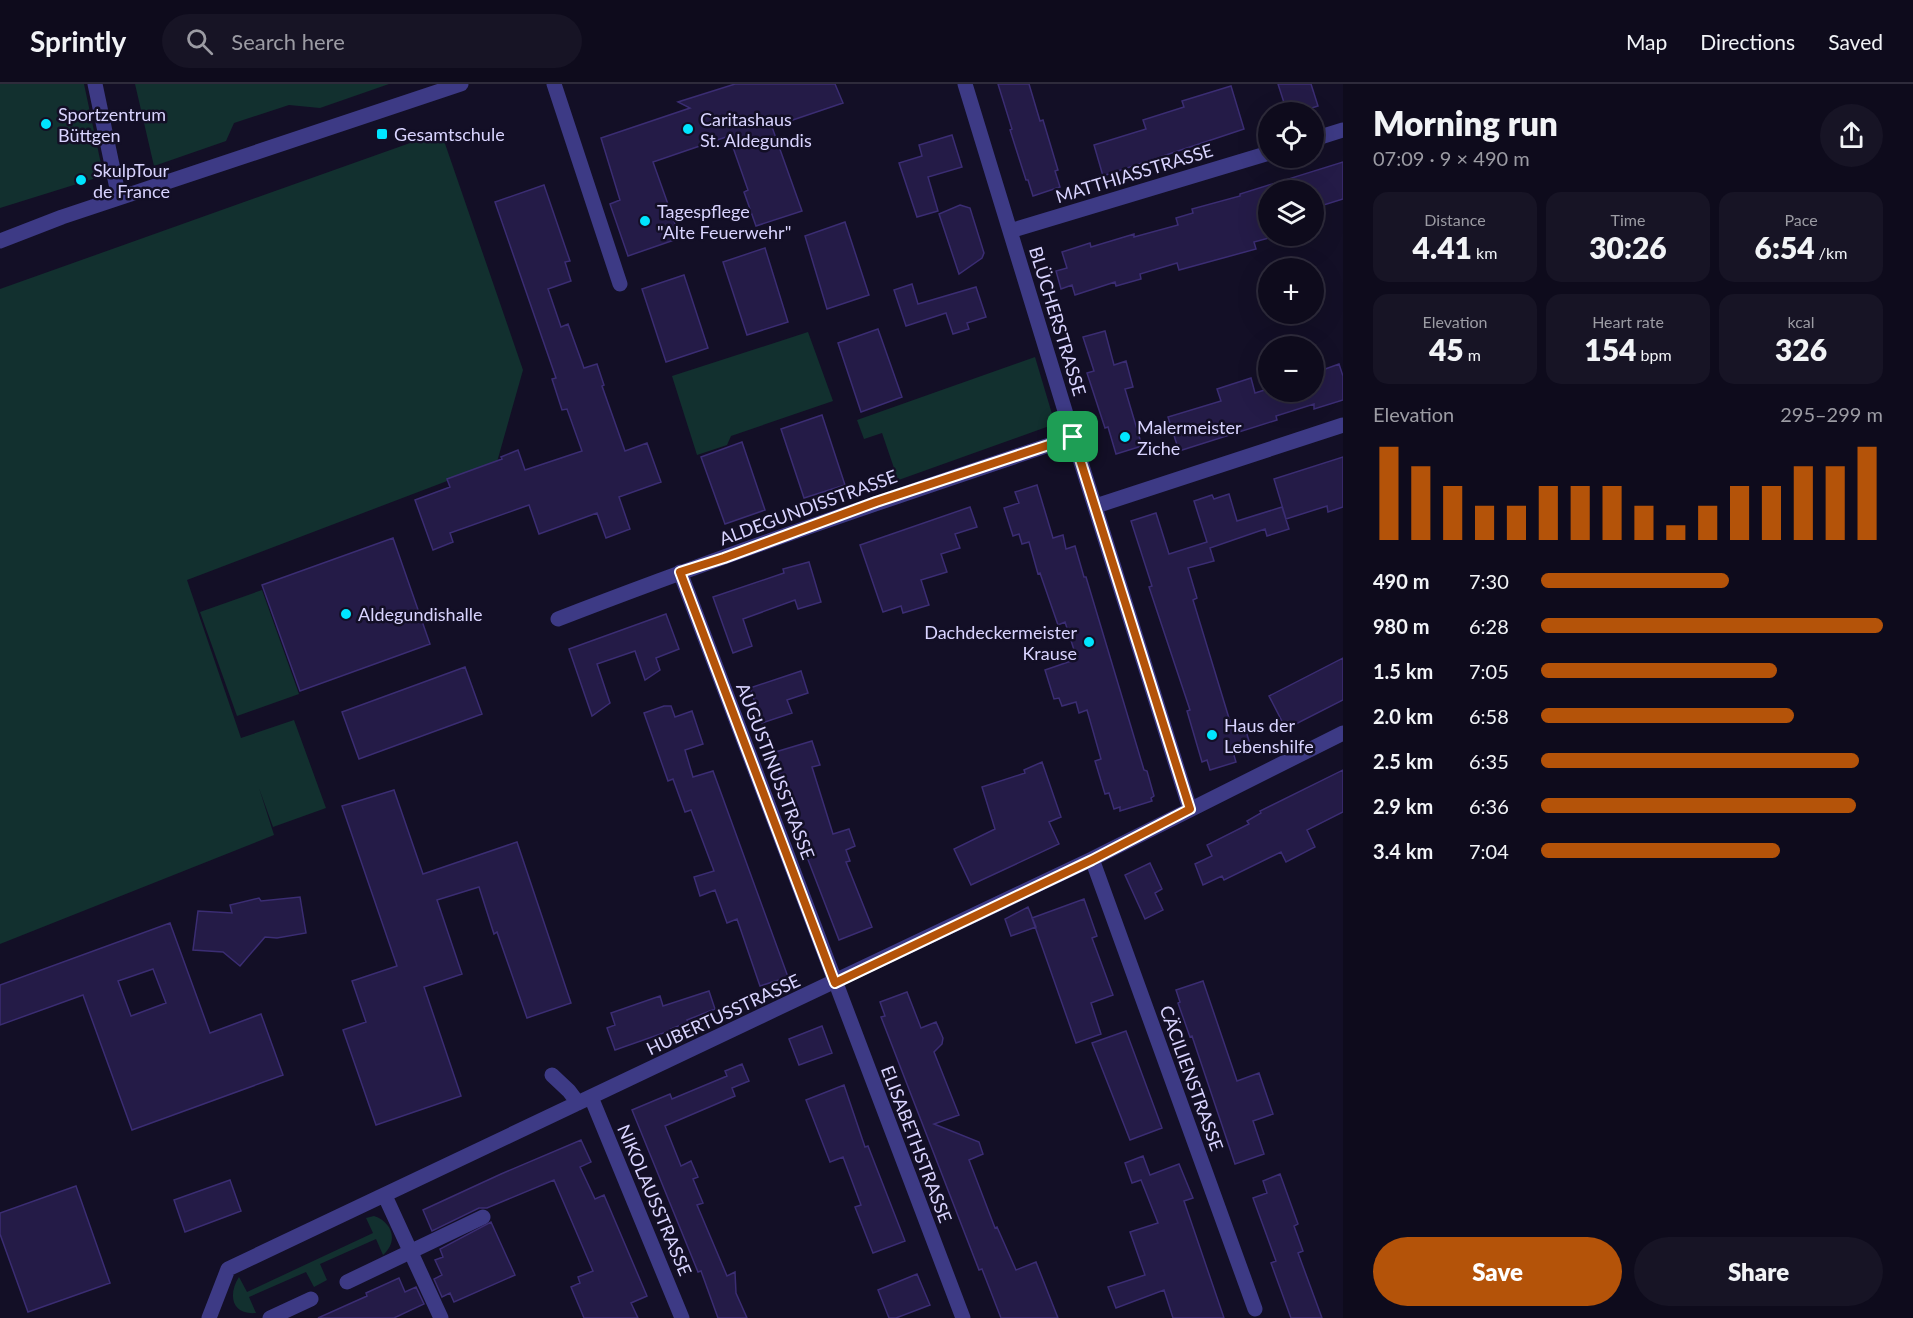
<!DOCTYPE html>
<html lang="en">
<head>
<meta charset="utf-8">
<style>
	body { margin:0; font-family:Lato,sans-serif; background:#171425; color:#f1f3f6; height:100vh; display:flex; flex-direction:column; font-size:22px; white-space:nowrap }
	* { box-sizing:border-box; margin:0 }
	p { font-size:20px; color:#9b9ba3 }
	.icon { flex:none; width:33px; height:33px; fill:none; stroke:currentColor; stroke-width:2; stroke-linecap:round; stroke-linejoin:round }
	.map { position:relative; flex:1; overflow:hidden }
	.details { display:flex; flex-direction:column; background:#0e0b1c; width:570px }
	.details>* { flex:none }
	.buttons { position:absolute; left:1258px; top:18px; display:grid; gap:12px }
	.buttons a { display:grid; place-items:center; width:66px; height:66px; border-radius:50%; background:#0e0b1c; box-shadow:0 6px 24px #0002,0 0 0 2px #2e2b3b; font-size:30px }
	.pin { position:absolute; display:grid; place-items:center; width:51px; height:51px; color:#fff; margin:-26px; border-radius:12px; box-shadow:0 3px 9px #0006 }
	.round { display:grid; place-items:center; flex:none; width:63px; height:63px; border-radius:32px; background:#171425 }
	.summary { display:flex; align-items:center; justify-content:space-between; height:102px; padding:0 30px }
	h1 { font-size:33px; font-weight:800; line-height:45px }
	.figures { display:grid; grid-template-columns:repeat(3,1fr); gap:9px; height:102px; padding:6px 30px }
	.figures div { display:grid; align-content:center; border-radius:15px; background:#171425; text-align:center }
	.figures b { font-size:30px; font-weight:800 }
	.figures small { font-size:16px; font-weight:400 }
	.figures p { font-size:16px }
	.chart { height:168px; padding:12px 30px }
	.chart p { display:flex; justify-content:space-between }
	.chart svg { width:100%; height:108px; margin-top:6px; stroke:#b45309; stroke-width:6 }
	.button { display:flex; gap:12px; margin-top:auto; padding:12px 30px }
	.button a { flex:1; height:69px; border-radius:36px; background:#b45309; color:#fff; font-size:24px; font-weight:800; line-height:69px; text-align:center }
	.button a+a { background:#171425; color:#f1f3f6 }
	ul { padding:0 30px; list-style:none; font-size:20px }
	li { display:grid; grid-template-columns:96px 72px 1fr; align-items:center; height:45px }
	li i { height:15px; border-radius:8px; background:#b45309 }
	header { display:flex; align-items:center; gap:36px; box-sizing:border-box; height:84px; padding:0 30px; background:#0e0b1c; border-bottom:2px solid #2e2b3b }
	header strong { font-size:28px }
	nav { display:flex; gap:33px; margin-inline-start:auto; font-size:21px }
	.search { width:420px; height:54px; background:#171425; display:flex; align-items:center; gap:15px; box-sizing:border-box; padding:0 21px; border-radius:33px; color:#9b9ba3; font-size:22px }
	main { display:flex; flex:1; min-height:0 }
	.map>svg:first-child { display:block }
	.green { fill:#12302f }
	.building { fill:#241b47; stroke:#3b2d73; stroke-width:1.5; fill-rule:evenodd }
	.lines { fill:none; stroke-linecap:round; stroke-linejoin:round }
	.minor { stroke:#3d3a85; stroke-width:15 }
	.route-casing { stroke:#fff; stroke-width:12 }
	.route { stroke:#b45309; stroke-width:8 }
	.poi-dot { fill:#00e5ff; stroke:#130f26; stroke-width:2 }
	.labels { text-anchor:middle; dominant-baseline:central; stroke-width:5; stroke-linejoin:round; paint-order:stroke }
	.poi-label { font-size:18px; fill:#d9d4ff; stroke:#130f26; text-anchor:start }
	.street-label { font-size:18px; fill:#d9d4ff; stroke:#130f26 }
</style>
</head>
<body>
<header>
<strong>Sprintly</strong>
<div class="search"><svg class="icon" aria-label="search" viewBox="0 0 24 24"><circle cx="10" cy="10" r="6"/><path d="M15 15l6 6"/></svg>Search here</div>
<nav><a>Map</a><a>Directions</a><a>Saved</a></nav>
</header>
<main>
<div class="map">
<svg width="1343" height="1234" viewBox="0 0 1343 1234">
	<rect width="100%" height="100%" fill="#130f26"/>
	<path class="green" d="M0,0H84L101,80L93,95L0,124Z
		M135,0H389L320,24L289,21L234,39L226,57L154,82Z
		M441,48L523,286L497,378L187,496L241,654L294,636L326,724L273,743L259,704L274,751L0,860V205Z
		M808,248L833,317L731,352L727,361L697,371L672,292Z
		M1035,273L1055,340L879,403L875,391L894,384L882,349L864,355L857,336Z
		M262,506L299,610L237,632L200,528Z
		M374,1132C392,1138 399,1157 383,1171L376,1155L320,1180L327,1196L314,1203L306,1188L249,1213L256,1229C231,1231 228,1210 239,1193L247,1208L373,1149L366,1134Z"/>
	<path class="building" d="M735,0H835L843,19L772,43L802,127L756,142L744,108L748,106L729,52L653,78L680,154L628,172L610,120L620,116L601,54L690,24L678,18Z
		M998,0H1029L1040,37L1043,36L1058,86L1055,87L1060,103L1033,112L1028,96H1026L1010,46L1012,45Z
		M1278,0H1311L1318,22L1299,28H1287Z
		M1231,2L1244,45L1103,92L1094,61L1146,45L1143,36L1184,23L1182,17Z
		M952,51L962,83L928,93L938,127L917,133L899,79L922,72L919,61Z
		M1343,78V115L1314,124V106H1269V154L1254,158L1256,165L1179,186L1177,179L1140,190L1141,195L1116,202L1115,198L1075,211L1072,201L1061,205L1056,187L1067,184L1062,168L1090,159L1091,163L1134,150V153L1178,141L1176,134L1193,129L1192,125L1240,112V110Z
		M544,101L570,177L565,178L571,197L548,205L561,243L568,240L584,284L597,280L604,301L602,302L625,367L647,359L661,398L619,413L630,445L606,454L597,429L539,450L529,421L450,449L453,458L433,466L415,416L450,403L447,395L502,375L501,373L518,366L525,386L582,367L567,325L562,326L552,295L556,294L495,118Z
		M960,121L970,124L984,169L982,174L959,190L939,130Z
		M845,138L869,211L827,225L805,152Z
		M765,164L788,238L747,251L723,178Z
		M684,191L708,264L666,278L642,205Z
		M912,200L918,220L976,203L986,233L967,239L969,245L953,250L946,229L906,242L894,206Z
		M878,245L902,313L861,328L838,259Z
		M1105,247L1114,281L1126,277L1133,303L1125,305L1142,362L1116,370L1108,343L1105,344L1087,289L1094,287L1083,253Z
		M1339,280L1343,292V316L1314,325V320L1276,332L1277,336L1179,367L1168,333L1221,317L1217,305L1251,294L1255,309L1268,305L1269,308H1314V289Z
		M822,331L845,401L804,414L781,345Z
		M742,358L765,426L725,440L701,373Z
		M1343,373V423L1328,428L1327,422L1286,435L1274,395Z
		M1037,401L1053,454L1063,451L1066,465L1075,462L1084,493H1086L1144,686L1147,687L1154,712L1151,714L1152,717L1120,727V723L1114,725L1109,709L1105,710L1095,677L1101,675L1087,626L1079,629L1076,618L1062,622L1059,614L1054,615L1045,586L1077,575L1065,538L1058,541L1040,489L1038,490L1029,458L1022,460L1019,450L1013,452L1004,424L1019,419L1015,408Z
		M1229,410L1237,437L1282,423L1289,445L1267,452L1265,445L1210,464L1214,477L1188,484L1197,514L1193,516L1232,644L1244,641L1251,663L1233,668L1236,678L1210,686L1207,676L1202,678L1187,627L1190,626L1149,503L1152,502L1131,437L1156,429L1169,470L1207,458L1194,417L1212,411L1214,415Z
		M970,423L977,443L955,450L960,464L941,470L947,488L921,496L929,521L903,529L901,522L883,528L860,461Z
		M393,454L430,560L300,607L262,501Z
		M809,478L821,518L798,525L795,516L743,535L752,562L733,569L713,513L784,489L783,485Z
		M666,530L679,565L656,574L660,586L645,596L635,567L597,580L610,619L592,632L569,565Z
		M1343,574V616L1286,645L1269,612Z
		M465,583L482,630L359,675L342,628Z
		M801,587L808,609L787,616L792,629L762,639L750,604Z
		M664,622H671L675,633L692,627L703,660L685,666L693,693L713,687L788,893L760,902L737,835L727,839L715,806L700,812L694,793L714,787L691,726L685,728L673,695L668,697L644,629Z
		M812,657L820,681L812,683L833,750L849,745L855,762L846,766L850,777L846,778L872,843L839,856L807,773L784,692L780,693L772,669Z
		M1042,678L1061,733L1049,738L1059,760L971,801L954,765L995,745L982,703L1025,689L1024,686Z
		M1343,686V728L1307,746L1315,763L1286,778L1281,768L1224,796L1222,792L1203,801L1195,780L1212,772L1207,761L1249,740L1247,737L1261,729L1260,727Z
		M394,706L423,790L517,758L571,919L527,934L497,848L494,850L479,803L437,816L462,890L424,903L461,1012L376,1041L343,946L366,938L352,897L397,882L342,722Z
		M1150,779L1162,805L1155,809L1163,826L1145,835L1125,791Z
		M300,813L306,849L277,854L265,853L240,882L223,868L193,866L198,827L232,829L230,821L259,814L261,817Z
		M1084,815L1097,852L1092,854L1113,911L1091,919L1101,950L1076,959L1032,834Z
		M1028,823L1036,843L1011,852L1005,835Z
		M170,839L210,949L261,930L283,991L132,1046L83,911L0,941V901ZM153,885L166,919L131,932L118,897Z
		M1203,897L1237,997L1259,989L1273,1030L1253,1037L1264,1070L1235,1080L1192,952L1190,953L1178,919L1180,918L1176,906Z
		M709,907L715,925L687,936L688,938L671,945L672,946L615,966L607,944L615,941L611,929L660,912L663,922Z
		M907,908L921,944L936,938L943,954L942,960L934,968L959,1031L934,1040L979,1058L983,1070L969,1076L995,1144L997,1143L1016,1186L1036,1178L1058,1234H1001L982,1185L979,1186L881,933L885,932L880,918Z
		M822,942L832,969L799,981L789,955Z
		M1126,947L1162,1044L1130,1056L1092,959Z
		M742,980L749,997L732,1004L735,1012L665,1042L681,1082L691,1077L698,1093L693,1095L703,1119L697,1121L727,1192L735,1188L736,1209L747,1234H718L701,1187L698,1188L632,1026L670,1010L672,1015L727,992L725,987Z
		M844,1001L865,1063L868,1062L905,1157L873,1169L855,1123L861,1121L843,1073L830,1078L806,1016Z
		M581,1056L591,1078L580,1083L595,1115L604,1111L647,1212L631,1219L638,1234H584L571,1203L580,1199L578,1193L593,1187L554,1096L487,1124H479L432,1147L423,1126L501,1090Z
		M1143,1072L1150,1091L1179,1080L1193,1114L1184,1117L1224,1234H1173L1164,1206L1116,1224L1108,1203L1145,1191L1130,1148L1158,1139L1141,1096L1132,1099L1125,1079Z
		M1280,1090L1298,1140L1294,1142L1303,1167L1298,1169L1322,1234H1291L1271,1179L1276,1177L1253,1114L1267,1109L1263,1097Z
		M230,1096L241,1127L185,1148L174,1116Z
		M76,1102L110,1199L28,1228L0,1150V1129Z
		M491,1138L515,1191L454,1218L450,1209L442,1213L434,1195L442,1191L435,1176L443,1173L440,1165Z
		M917,1190L930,1221L896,1234H889L878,1206Z
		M399,1194L405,1208L416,1203L424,1220L394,1234H318L367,1212L366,1209Z"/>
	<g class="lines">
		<path class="minor" d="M95,0L119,114
			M554,0L620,200
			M965,0L1073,353L1190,725
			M1314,55L1343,46
			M1010,147L1269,69
			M0,157L62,133L461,0
			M1096,422L1343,341
			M680,488L963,1234
			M558,535C728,469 900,411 1073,353
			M1092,775L1255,1225
			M552,991L569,1007L578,1019
			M591,1013L682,1234
			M385,1112L441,1234
			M347,1198L483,1133
			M209,1234L228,1185L1092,775L1343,649
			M270,1234L311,1215"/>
	</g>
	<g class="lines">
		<defs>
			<path id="route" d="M1073,353L1190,725L1092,776L835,899L680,488L724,474L876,418Z"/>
		</defs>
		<use href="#route" class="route-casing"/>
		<use href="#route" class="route"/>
	</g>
	<g class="poi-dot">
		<circle cx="46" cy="40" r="6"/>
		<circle cx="688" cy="45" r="6"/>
		<rect x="376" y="44" width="12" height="12" rx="3"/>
		<circle cx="81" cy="96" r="6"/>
		<circle cx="645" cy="137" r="6"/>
		<circle cx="1125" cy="353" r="6"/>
		<circle cx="346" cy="530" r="6"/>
		<circle cx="1089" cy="558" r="6"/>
		<circle cx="1212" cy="651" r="6"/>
	</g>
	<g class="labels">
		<g class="poi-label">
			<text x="58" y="30">Sportzentrum<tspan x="58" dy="21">Büttgen</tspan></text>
			<text x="700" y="35">Caritashaus<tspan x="700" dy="21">St. Aldegundis</tspan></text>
			<text x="394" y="50">Gesamtschule</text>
			<text x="93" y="86">SkulpTour<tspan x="93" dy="21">de France</tspan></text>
			<text x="657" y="127">Tagespflege<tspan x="657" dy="21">"Alte Feuerwehr"</tspan></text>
			<text x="1137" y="343">Malermeister<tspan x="1137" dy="21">Ziche</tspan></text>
			<text x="358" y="530">Aldegundishalle</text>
			<text x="1077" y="548" text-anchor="end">Dachdeckermeister<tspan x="1077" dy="21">Krause</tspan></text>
			<text x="1224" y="641">Haus der<tspan x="1224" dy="21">Lebenshilfe</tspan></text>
		</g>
		<g class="street-label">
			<text transform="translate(1134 89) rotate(-17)">MATTHIASSTRASSE</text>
			<text transform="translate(1058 237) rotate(73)">BLÜCHERSTRASSE</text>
			<text transform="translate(808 423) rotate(-20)">ALDEGUNDISSTRASSE</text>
			<text transform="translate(776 687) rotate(69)">AUGUSTINUSSTRASSE</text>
			<text transform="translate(723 930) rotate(-25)">HUBERTUSSTRASSE</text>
			<text transform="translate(1192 994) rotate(70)">CÄCILIENSTRASSE</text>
			<text transform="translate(917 1060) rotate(69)">ELISABETHSTRASSE</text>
			<text transform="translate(655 1116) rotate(67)">NIKOLAUSSTRASSE</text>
		</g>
	</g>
</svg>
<div class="buttons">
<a><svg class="icon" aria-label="locate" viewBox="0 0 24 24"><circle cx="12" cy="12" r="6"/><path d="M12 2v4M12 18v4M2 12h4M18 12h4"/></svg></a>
<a><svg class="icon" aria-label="layers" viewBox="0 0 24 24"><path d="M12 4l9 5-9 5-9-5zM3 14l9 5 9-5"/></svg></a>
<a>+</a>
<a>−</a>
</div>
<div class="pin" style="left:1073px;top:353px;background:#1e9e55"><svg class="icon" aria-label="arrive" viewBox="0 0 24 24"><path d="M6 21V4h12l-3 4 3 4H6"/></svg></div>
</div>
<section class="details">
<div class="summary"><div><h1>Morning run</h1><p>07:09 · 9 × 490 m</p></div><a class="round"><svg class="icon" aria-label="share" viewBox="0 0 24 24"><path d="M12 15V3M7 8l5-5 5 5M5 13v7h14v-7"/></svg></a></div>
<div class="figures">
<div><p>Distance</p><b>4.41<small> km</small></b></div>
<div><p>Time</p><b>30:26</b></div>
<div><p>Pace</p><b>6:54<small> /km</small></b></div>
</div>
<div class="figures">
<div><p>Elevation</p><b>45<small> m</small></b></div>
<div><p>Heart rate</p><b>154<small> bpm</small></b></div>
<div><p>kcal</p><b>326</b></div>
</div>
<div class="chart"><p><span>Elevation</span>295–299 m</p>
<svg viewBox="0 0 160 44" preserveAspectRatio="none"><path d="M5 44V6M15 44V14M25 44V22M35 44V30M45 44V30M55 44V22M65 44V22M75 44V22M85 44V30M95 44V38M105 44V30M115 44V22M125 44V22M135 44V14M145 44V14M155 44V6"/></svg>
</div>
<ul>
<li><b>490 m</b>7:30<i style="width:55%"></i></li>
<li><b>980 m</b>6:28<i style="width:100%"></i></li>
<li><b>1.5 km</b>7:05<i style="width:69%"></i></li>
<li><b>2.0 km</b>6:58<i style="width:74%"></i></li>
<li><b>2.5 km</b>6:35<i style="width:93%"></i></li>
<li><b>2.9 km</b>6:36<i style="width:92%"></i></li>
<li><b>3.4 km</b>7:04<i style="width:70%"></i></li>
</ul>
<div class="button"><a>Save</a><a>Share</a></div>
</section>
</main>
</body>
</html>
